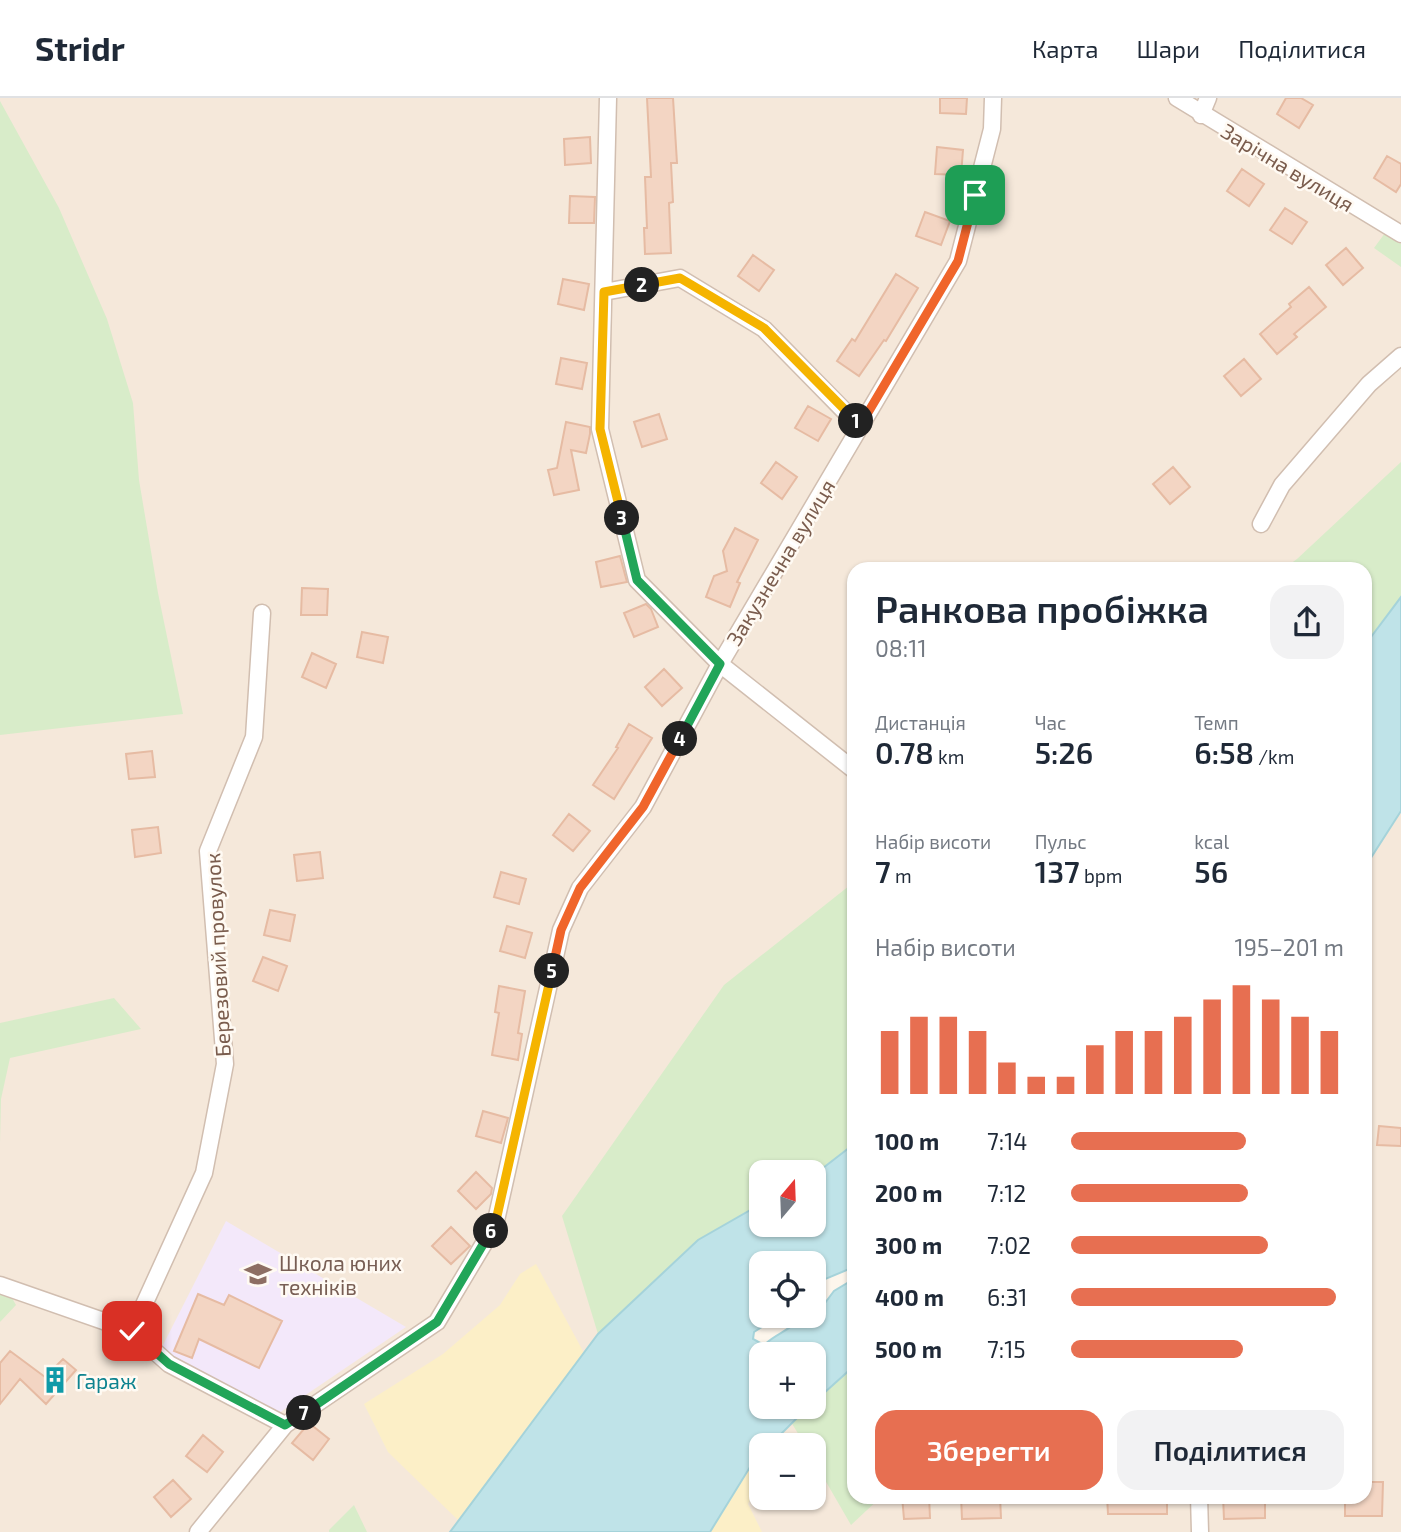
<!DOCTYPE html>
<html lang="uk">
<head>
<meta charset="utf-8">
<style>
	body { margin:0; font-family:"Exo 2",sans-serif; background:#f2f2f3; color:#1f2937; height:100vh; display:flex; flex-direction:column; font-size:26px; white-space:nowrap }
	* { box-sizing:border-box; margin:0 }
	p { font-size:23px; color:#747a83 }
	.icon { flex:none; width:38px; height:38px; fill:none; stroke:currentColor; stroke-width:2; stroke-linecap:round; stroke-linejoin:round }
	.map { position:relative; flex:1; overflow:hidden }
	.panel { position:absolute; left:847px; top:464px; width:525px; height:942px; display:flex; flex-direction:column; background:#fff; border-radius:21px; box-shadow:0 2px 5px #0004 }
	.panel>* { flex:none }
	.needle { width:46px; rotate:19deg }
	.buttons { position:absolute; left:749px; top:1062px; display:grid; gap:14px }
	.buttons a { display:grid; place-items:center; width:77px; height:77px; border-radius:14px; background:#fff; box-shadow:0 2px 5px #0004; font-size:35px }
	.pin { position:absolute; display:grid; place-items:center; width:60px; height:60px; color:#fff; margin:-30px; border-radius:14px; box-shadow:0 4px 10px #0006 }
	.km { position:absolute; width:35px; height:35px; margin:-18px; border-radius:50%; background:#222; color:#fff; font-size:19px; line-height:35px; text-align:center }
	.round { display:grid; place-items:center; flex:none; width:74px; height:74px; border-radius:21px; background:#f2f2f3 }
	.headline { display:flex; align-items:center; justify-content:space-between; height:119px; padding:0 28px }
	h1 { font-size:38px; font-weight:600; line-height:52px }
	.stats { display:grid; grid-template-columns:repeat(3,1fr); gap:10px; height:119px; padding:7px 28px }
	.stats div { display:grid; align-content:center }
	.stats b { font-size:30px; font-weight:600 }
	.stats small { font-size:19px; font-weight:400 }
	.stats p { font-size:19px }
	.chart { height:196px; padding:14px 28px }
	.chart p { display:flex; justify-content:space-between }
	.chart svg { width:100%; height:126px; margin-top:7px; stroke:#e76f51; stroke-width:6 }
	.cta { display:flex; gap:14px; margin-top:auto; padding:14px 28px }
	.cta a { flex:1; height:80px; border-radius:21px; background:#e76f51; color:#fff; font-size:28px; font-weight:600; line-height:80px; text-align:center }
	.cta a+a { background:#f2f2f3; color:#1f2937 }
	ul { padding:0 28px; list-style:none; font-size:23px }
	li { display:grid; grid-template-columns:112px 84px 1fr; align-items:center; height:52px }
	li i { height:18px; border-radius:9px; background:#e76f51 }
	header { display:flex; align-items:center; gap:42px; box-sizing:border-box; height:98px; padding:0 35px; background:#fff; border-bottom:2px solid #e0e1e3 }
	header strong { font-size:33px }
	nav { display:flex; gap:38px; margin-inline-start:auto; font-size:24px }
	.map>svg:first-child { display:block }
	.residential { fill:#f5e8da }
	.education { fill:#f3e8fa }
	.green { fill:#d8ecc9 }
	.sand { fill:#fcefc7 }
	.water { fill:#bfe3e8; stroke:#a5d3da; stroke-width:2 }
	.building { fill:#f3d5c3; stroke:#e6bba3; stroke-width:2 }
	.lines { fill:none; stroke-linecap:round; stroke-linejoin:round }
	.minor-casing { stroke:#d1beb0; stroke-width:19 }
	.minor { stroke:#fff; stroke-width:16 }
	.split-1-casing { stroke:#fff; stroke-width:14 }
	.split-2-casing { stroke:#fff; stroke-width:14 }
	.split-3-casing { stroke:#fff; stroke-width:14 }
	.split-4-casing { stroke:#fff; stroke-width:14 }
	.split-5-casing { stroke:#fff; stroke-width:14 }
	.split-6-casing { stroke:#fff; stroke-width:14 }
	.split-7-casing { stroke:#fff; stroke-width:14 }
	.split-8-casing { stroke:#fff; stroke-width:14 }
	.split-1 { stroke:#f0652b; stroke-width:9 }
	.split-2 { stroke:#f5b400; stroke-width:9 }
	.split-3 { stroke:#f5b400; stroke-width:9 }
	.split-4 { stroke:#22a559; stroke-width:9 }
	.split-5 { stroke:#f0652b; stroke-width:9 }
	.split-6 { stroke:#f5b400; stroke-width:9 }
	.split-7 { stroke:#22a559; stroke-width:9 }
	.split-8 { stroke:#22a559; stroke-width:9 }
	.labels { text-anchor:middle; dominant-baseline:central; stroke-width:5; stroke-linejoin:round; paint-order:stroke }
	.street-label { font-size:21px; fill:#7a5c4d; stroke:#fffaf3 }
	.education-label { font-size:21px; fill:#785e54; stroke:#fffaf3; text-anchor:start }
	.culture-label { font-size:21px; fill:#0d838f; stroke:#fffaf3; text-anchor:start }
</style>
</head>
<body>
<header>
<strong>Stridr</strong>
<nav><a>Карта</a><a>Шари</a><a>Поділитися</a></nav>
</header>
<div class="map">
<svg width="1401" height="1434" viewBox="0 0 1401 1434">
	<rect width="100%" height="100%" fill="#fdf6ec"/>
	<path class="residential" d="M0,0H1401V499L1365,547V471H854V1046L814,1077V1074H761V1106L698,1142L598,1236L450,1434H0Z
		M1401,713V1434H710L761,1357V1400H814V1348L770,1347L791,1324L814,1309L854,1398H1365V769Z"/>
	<path class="education" d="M226,1123L406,1229L279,1315L161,1251Z"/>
	<path class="green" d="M0,3L59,110L107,221L133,305L139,382L158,495L183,616L0,637Z
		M1385,135L1401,146V169L1374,150Z
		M1401,364V499L1365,547V471H1283L1297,461Z
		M854,784V1046L814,1077V1074H761V1106L698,1142L598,1236L562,1118L724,887Z
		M114,900L141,931L10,960L1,1001L0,1045V925Z
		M0,1187L6,1190L16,1207L0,1224Z
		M854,1268V1398H882L851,1427L814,1363V1348L805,1347L791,1324L808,1309H814V1304Z
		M354,1407L367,1434H329V1432Z"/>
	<path class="sand" d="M536,1166L584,1255L458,1422L388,1354L364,1306L443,1256L500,1207L520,1176Z
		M761,1357V1380L748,1406L762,1434H710L750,1369Z"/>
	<path class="water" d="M1401,499V713L1365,769V547Z
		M854,1046V1169L825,1181L814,1190V1166H761V1218H779L754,1234L753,1241L764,1247C778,1234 789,1234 802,1218H814V1210L825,1205L834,1193L854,1181V1268L814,1304V1256H761V1309H808L770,1347L761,1348V1357L750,1369L710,1434H450L598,1236L698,1142L761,1106V1127H814V1077Z"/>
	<path class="building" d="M647,0H673L677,65H671L673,104L669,105L671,155L645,156L644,130H647L645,79H651Z
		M940,0H967L966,16L940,15Z
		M1286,0H1301L1313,7L1299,30L1277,16Z
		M590,39L591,65L565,67L564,41Z
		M937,49L963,52L961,77L935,76Z
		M1387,58L1401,66V86L1396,94L1374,80Z
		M1242,71L1264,86L1249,108L1227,93Z
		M570,98L595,99L594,125H569Z
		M1285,110L1307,124L1292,146L1270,132Z
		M925,114L950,123L941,147L916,138Z
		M1346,150L1363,170L1343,187L1326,167Z
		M753,157L774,172L759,193L738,178Z
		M896,176L918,190L886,243L884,242L859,278L837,263L852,241L855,243Z
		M563,181L589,186L584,212L558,206Z
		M1309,189L1326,209L1294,236L1297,239L1277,256L1260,236L1291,209L1289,206Z
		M561,260L587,265L582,291L556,286Z
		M1244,261L1261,281L1241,298L1224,278Z
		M808,308L831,321L818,343L795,330Z
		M659,316L667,341L642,349L634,324Z
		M566,324L590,329V336L586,355L571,352L579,392L554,397L548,372L557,370Z
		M776,364L797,379L782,401L761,385Z
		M1173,369L1190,389L1170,406L1153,386Z
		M735,430L758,442L737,484L740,485L730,509L706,499L714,478L727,473L723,453Z
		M620,458L627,484L601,489L596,464Z
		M302,490L328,491L327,517H301Z
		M646,506L651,511L658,529L634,539L624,515Z
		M362,534L388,539L383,565L357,559Z
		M312,555L336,566L326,590L302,579Z
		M664,571L682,590L662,608L645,589Z
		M629,626L652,640L614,701L593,687L618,650L616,649Z
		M152,653L155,679L129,681L126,656Z
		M569,716L590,733L573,753L553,737Z
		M158,729L161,755L135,759L132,732Z
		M320,754L323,780L297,783L294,757Z
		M501,774L526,781L519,806L494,799Z
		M270,812L295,817L290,843L264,837Z
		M507,828L532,835L525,860L500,853Z
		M263,859L287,868L278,893L253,883Z
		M499,888L525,893L518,935L522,936L518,962L492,957L499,915L495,914Z
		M483,1013L508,1020L501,1045L476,1038Z
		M1379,1028L1401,1030V1048L1377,1047Z
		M476,1074L492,1090L491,1096L476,1111L458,1093Z
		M451,1129L470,1148L451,1166L432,1148Z
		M198,1196L224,1207L229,1197L282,1223L259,1270L199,1241L192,1260L174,1253Z
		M10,1253L45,1279L63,1261L76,1272L46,1306L20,1281L0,1306V1265Z
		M309,1325L329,1341L313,1362L292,1345Z
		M203,1337L223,1354L207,1374L186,1358Z
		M173,1382L191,1401L171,1419L154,1399Z
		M1365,1384H1383L1382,1418H1345V1398H1365Z
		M902,1398H929L930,1420L904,1421Z
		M961,1398H1000L1001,1420L962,1421Z
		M1107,1398H1167V1416H1108Z
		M1223,1398H1265V1420L1224,1421Z"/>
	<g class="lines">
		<defs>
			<path id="minor" d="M608,0L600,331L637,482L720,566L854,672
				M1177,0L1401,136
				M1201,17L1208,0
				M604,194L680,180L764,231L860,329
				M1261,426L1282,387L1369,286L1401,258
				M0,1187L132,1233L169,1266L285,1327
				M132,1233L204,1075L225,966L208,753L254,639L262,515
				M1199,1398L1200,1434
				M198,1434L285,1327L437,1224L495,1127L561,832L580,790L643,709L720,566L958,163L992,31L993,0"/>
		</defs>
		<use href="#minor" class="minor-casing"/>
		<use href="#minor" class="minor"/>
	</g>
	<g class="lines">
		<defs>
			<path id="split-1" d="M856,323L860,328L958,163L975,97"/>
			<path id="split-2" d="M642,187L680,180L764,230L856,323"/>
			<path id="split-3" d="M622,420L600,331L604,194L642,187"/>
			<path id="split-4" d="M622,420L637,482L720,566L680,641"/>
			<path id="split-5" d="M552,873L561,832L580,790L643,709L680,641"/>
			<path id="split-6" d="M491,1133L495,1127L552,873"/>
			<path id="split-7" d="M304,1315L437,1224L491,1133"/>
			<path id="split-8" d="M132,1233L169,1266L285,1327L304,1315"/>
		</defs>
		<use href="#split-1" class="split-1-casing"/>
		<use href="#split-2" class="split-2-casing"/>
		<use href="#split-3" class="split-3-casing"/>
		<use href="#split-4" class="split-4-casing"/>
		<use href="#split-5" class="split-5-casing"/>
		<use href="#split-6" class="split-6-casing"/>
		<use href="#split-7" class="split-7-casing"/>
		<use href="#split-8" class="split-8-casing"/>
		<use href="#split-1" class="split-1"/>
		<use href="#split-2" class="split-2"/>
		<use href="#split-3" class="split-3"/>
		<use href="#split-4" class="split-4"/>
		<use href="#split-5" class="split-5"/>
		<use href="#split-6" class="split-6"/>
		<use href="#split-7" class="split-7"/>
		<use href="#split-8" class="split-8"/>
	</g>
	<defs>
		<symbol id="school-bare" viewBox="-9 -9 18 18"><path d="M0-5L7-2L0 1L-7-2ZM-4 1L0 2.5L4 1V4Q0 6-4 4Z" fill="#8d6e63" stroke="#fffaf3" stroke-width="2.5" paint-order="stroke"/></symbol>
		<symbol id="building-bare" viewBox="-9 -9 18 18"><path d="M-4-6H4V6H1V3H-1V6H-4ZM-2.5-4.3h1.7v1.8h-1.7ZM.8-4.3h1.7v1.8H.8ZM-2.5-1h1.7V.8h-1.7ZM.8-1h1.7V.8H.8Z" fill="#0f9aa8" stroke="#fffaf3" stroke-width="2.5" paint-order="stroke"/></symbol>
	</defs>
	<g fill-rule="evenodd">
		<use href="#school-bare" x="239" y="1157" width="38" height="38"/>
		<use href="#building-bare" x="36" y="1263" width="38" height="38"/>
	</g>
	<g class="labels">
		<g class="street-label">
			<text transform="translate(1288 69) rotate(31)">Зарічна вулиця</text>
			<text transform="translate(780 464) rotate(-59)">Закузнечна вулиця</text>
			<text transform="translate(217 857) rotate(-93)">Березовий провулок</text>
		</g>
		<g class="education-label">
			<text x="279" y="1164">Школа юних<tspan x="279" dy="24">техніків</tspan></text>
		</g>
		<g class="culture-label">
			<text x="76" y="1282">Гараж</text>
		</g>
	</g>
</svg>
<div class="buttons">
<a><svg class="needle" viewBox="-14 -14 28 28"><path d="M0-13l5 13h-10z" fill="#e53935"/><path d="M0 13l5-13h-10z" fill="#747a83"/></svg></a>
<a><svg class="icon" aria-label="locate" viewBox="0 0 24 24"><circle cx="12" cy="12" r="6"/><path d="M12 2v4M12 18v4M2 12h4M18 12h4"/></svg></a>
<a>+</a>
<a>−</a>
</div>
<div class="pin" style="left:975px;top:97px;background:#1e9e55"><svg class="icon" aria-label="arrive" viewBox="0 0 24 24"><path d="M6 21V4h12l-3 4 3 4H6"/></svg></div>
<div class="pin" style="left:132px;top:1233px;background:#d93025"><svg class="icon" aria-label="check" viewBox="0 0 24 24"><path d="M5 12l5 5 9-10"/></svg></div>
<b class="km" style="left:856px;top:323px">1</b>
<b class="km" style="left:642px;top:187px">2</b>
<b class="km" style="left:622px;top:420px">3</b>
<b class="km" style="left:680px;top:641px">4</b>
<b class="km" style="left:552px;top:873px">5</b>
<b class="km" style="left:491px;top:1133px">6</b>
<b class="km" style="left:304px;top:1315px">7</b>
<section class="panel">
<div class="headline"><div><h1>Ранкова пробіжка</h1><p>08:11</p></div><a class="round"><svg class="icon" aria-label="share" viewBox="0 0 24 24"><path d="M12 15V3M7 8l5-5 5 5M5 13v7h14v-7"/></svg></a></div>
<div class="stats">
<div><p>Дистанція</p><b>0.78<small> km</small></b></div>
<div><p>Час</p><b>5:26</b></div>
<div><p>Темп</p><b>6:58<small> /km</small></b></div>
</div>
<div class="stats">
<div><p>Набір висоти</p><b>7<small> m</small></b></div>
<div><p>Пульс</p><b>137<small> bpm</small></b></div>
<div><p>kcal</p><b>56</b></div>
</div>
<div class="chart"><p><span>Набір висоти</span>195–201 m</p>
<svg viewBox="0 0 160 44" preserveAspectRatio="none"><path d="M5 44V22M15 44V17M25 44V17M35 44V22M45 44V33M55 44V38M65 44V38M75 44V27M85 44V22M95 44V22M105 44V17M115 44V11M125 44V6M135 44V11M145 44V17M155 44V22"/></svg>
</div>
<ul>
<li><b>100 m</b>7:14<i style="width:64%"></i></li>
<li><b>200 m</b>7:12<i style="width:65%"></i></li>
<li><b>300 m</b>7:02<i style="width:72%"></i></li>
<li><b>400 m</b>6:31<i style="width:97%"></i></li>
<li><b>500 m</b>7:15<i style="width:63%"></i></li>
</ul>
<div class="cta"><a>Зберегти</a><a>Поділитися</a></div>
</section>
</div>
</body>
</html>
